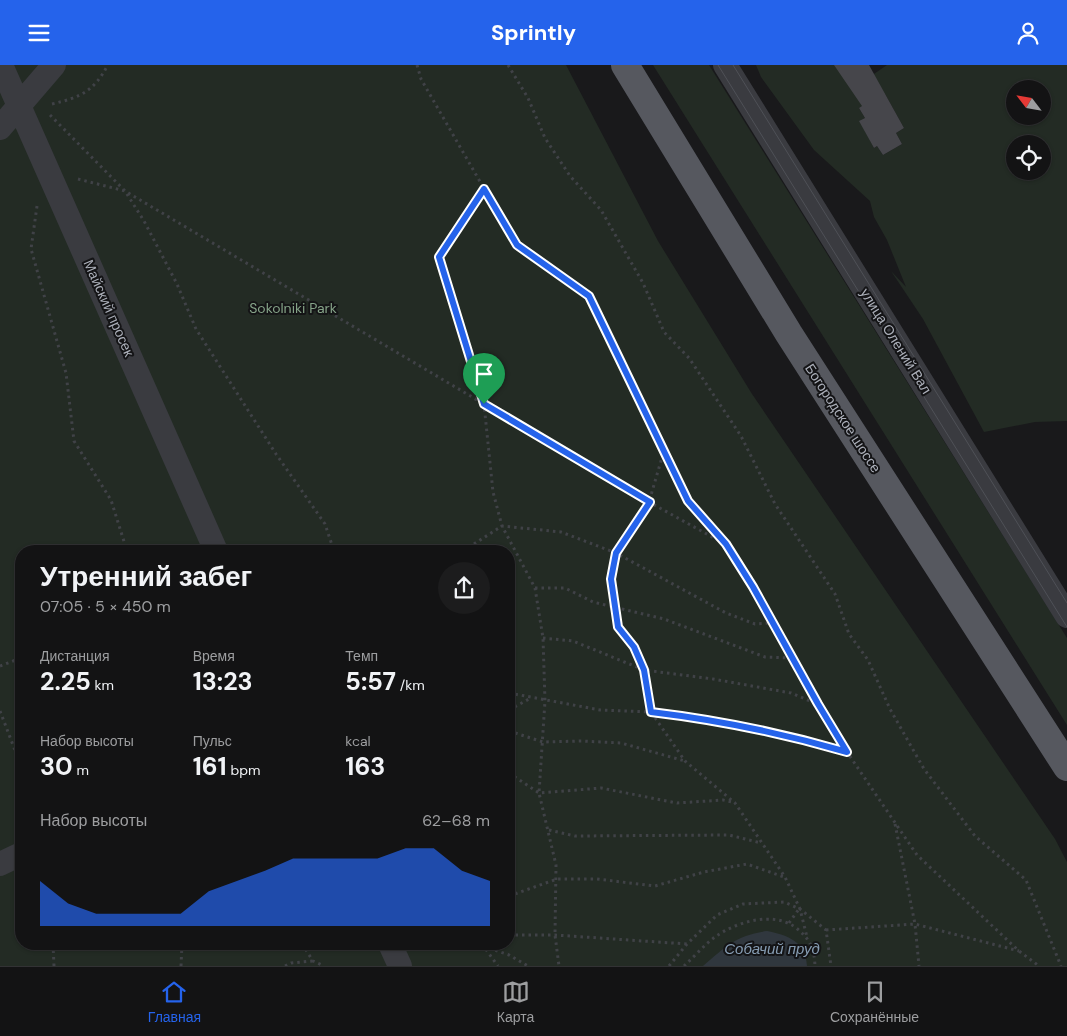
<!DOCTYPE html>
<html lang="ru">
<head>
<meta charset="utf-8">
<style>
	body { margin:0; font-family:"DM Sans",sans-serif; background:#1c1c1d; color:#f1f3f6; height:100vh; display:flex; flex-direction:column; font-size:19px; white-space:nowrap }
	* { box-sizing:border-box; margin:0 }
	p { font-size:16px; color:#9d9ea0 }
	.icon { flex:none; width:28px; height:28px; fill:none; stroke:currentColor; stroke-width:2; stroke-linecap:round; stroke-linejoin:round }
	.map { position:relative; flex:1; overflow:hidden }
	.side { position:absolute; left:15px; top:480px; width:500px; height:405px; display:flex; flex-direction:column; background:#131314; border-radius:20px; box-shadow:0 1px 4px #0004,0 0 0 1px #323234 }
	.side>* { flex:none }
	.needle { width:32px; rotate:301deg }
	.tools { position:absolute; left:1006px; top:15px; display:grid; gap:10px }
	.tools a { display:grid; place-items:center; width:45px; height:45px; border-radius:50%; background:#131314; box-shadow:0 1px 4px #0004,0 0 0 1px #323234; font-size:25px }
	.pin { position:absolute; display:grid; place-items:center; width:42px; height:42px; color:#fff; margin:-51px -21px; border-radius:50% 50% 50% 0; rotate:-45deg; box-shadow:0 0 5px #0007 }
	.pin .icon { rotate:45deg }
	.round { display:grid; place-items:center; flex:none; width:52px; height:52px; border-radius:26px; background:#1c1c1d }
	.headline { display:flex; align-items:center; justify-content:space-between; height:85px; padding:0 25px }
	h1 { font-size:28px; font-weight:700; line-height:38px }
	.stats { display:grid; grid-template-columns:repeat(3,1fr); gap:8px; height:85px; padding:5px 25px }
	.stats div { display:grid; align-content:center }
	.stats b { font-size:25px; font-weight:700 }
	.stats small { font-size:14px; font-weight:400 }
	.stats p { font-size:14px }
	.chart { height:140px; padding:10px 25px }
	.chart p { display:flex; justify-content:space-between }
	.chart svg { width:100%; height:90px; margin-top:5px; fill:#2563eb; opacity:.7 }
	header { display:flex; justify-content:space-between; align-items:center; height:65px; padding:0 25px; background:#2563eb; color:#fff; font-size:22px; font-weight:700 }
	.tab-bar { display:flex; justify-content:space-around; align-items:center; height:70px; border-top:1px solid #323234; background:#131314; font-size:14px; color:#9d9ea0 }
	.tab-bar a { display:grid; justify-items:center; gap:2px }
	.tab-bar .on { color:#2563eb }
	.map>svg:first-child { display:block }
	.green { fill:#232b24; fill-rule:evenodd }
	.water { fill:#30373e }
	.building { fill:#46464b }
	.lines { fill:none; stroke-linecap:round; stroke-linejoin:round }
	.path { stroke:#404247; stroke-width:3; stroke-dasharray:2.5 4; stroke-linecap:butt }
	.minor { stroke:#3a3b40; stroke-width:24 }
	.major { stroke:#56585f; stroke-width:28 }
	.tram { stroke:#4f5157; stroke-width:1 }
	.route-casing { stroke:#fff; stroke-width:10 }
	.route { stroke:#2563eb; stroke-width:6 }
	.labels { text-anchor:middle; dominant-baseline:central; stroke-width:4; stroke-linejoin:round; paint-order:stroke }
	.street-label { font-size:14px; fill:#acb0ba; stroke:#141416 }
	.park-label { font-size:14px; fill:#85a388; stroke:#141416 }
	.water-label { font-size:15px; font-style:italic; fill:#869cb2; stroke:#141416 }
</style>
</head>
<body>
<header><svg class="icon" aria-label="menu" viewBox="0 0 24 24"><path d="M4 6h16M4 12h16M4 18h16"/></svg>Sprintly<svg class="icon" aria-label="person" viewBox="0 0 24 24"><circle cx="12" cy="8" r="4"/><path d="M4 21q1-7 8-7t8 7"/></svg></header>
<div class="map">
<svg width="1067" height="901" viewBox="0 0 1067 901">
	<rect width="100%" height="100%" fill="#19191b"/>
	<path class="green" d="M0,0H566L658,176L752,329L1055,774L1067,797V901H0ZM21,486H509V879H21Z
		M653,0H709L1067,573V660Z
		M756,0H835L852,24L887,0H1067V356L1035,357L984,367L923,254L891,206L906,222L887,175L874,152L870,136L814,85L761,12ZM1015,24H1042V51H1015ZM885,29L904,63L896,68L902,79L883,90L877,81L874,83L860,56L865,53L859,43ZM1015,79H1042V106H1015Z"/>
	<path class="water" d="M767,866C788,870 806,877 807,901H703C726,881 737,870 767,866Z"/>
	<path class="building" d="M834,0H869L904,63L896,68L902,79L883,90L877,81L874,83L859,56L865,53L859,43L862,41Z"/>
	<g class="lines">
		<path class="path" d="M417,0L421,14L517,181L589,231L663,388L688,436L726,479L847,687L917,790L1019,886L1039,901
			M508,0L528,33L545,73L570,111L601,145L643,218L664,267L689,293L741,371L775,439L835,529L849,569L868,595L890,644L924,704L975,771L1026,815L1061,901
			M52,39C81,32 93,27 108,0
			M50,50L125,126L649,437L723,478
			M78,114L125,126L144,156L177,219L196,264L276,389L325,459L334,486
			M484,124L439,192L484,339L493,427L502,461L535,523L543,573L545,636L539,728L556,800L555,870L559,901
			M37,141L31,184L66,308L74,376L111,435L127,486
			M663,389L649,437L616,488L611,514L618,562L634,583L644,605L651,647L685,696L735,738L785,812L800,844L807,872
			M463,486L502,461L561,467L616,488L726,548L755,559L772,558
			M535,523H565L593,537L664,554L765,592L792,593
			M543,573L573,576L644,605L713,614L791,628L817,639
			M0,601L21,593
			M509,628L600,645L651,647L718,656L785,669L847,687
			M509,645L529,634
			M0,646L21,701
			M509,666L543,677L582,676L621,678L685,696
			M509,708L539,728L601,723L677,738L723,735L732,737
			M895,759L915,859L919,901
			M549,765L575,771L729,770L761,778
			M509,831L557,814H597L655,821L704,807L747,799L784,812
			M789,858L799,844
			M826,865L915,859L1019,886
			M509,870H555L687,879
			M53,879L54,901
			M302,879L313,896L324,901
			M482,879L498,901
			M483,881L509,890L528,901
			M181,901L182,879
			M285,901L291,898L313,896
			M669,901L687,879L717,850L743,839L784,837L800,844L826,865L831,901
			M684,901C694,892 704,880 715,872C736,857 772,846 795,862C810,874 814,882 815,901"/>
		<path class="minor" d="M1,0L216,486
			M725,0L1067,551
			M0,63L54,0
			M0,799L21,789
			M390,879L400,901"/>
		<path class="major" d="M625,0L789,269L1067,702"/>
		<path class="tram" d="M718,0L1067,562
			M733,0L1067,538"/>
	</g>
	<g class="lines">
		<defs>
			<path id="route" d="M484,124L517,180L589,231L688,436L726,479L753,522L818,639L847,687C782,668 718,655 651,647L644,605L634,582L618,562L611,514L616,488L650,437L484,339L439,192Z"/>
		</defs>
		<use href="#route" class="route-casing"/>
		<use href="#route" class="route"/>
	</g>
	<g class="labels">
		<g class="street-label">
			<text transform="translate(109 243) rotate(66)">Майский просек</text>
			<text transform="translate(896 276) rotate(58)">улица Олений Вал</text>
			<text transform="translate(843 353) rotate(57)">Богородское шоссе</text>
		</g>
		<g class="park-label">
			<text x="293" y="243">Sokolniki Park</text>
		</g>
		<g class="water-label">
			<text x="772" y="884">Собачий пруд</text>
		</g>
	</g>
</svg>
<div class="tools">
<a><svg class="needle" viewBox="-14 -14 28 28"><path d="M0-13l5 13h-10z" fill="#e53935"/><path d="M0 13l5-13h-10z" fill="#9d9ea0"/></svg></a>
<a><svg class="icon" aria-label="locate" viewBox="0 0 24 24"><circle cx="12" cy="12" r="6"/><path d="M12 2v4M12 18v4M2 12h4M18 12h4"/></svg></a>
</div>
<div class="pin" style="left:484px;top:339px;background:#1e9e55"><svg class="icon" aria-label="arrive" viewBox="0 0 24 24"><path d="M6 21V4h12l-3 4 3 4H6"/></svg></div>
<section class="side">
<div class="headline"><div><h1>Утренний забег</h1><p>07:05 · 5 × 450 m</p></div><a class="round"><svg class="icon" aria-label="share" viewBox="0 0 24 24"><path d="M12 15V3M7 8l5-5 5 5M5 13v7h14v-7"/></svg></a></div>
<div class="stats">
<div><p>Дистанция</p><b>2.25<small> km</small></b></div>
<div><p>Время</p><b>13:23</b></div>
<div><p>Темп</p><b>5:57<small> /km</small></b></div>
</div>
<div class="stats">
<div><p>Набор высоты</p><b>30<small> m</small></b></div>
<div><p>Пульс</p><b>161<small> bpm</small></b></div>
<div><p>kcal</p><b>163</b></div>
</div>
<div class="chart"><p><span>Набор высоты</span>62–68 m</p>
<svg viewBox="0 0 160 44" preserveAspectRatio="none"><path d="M0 44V22L10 33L20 38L30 38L40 38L50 38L60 27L70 22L80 17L90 11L100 11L110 11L120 11L130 6L140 6L150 17L160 22V44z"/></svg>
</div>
</section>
</div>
<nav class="tab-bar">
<a class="on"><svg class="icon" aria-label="home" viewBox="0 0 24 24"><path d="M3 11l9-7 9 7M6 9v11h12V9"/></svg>Главная</a>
<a><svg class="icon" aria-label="map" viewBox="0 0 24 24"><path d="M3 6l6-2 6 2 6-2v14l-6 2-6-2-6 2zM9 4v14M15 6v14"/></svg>Карта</a>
<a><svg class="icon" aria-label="saved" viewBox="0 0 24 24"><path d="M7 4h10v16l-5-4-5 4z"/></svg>Сохранённые</a>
</nav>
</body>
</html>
